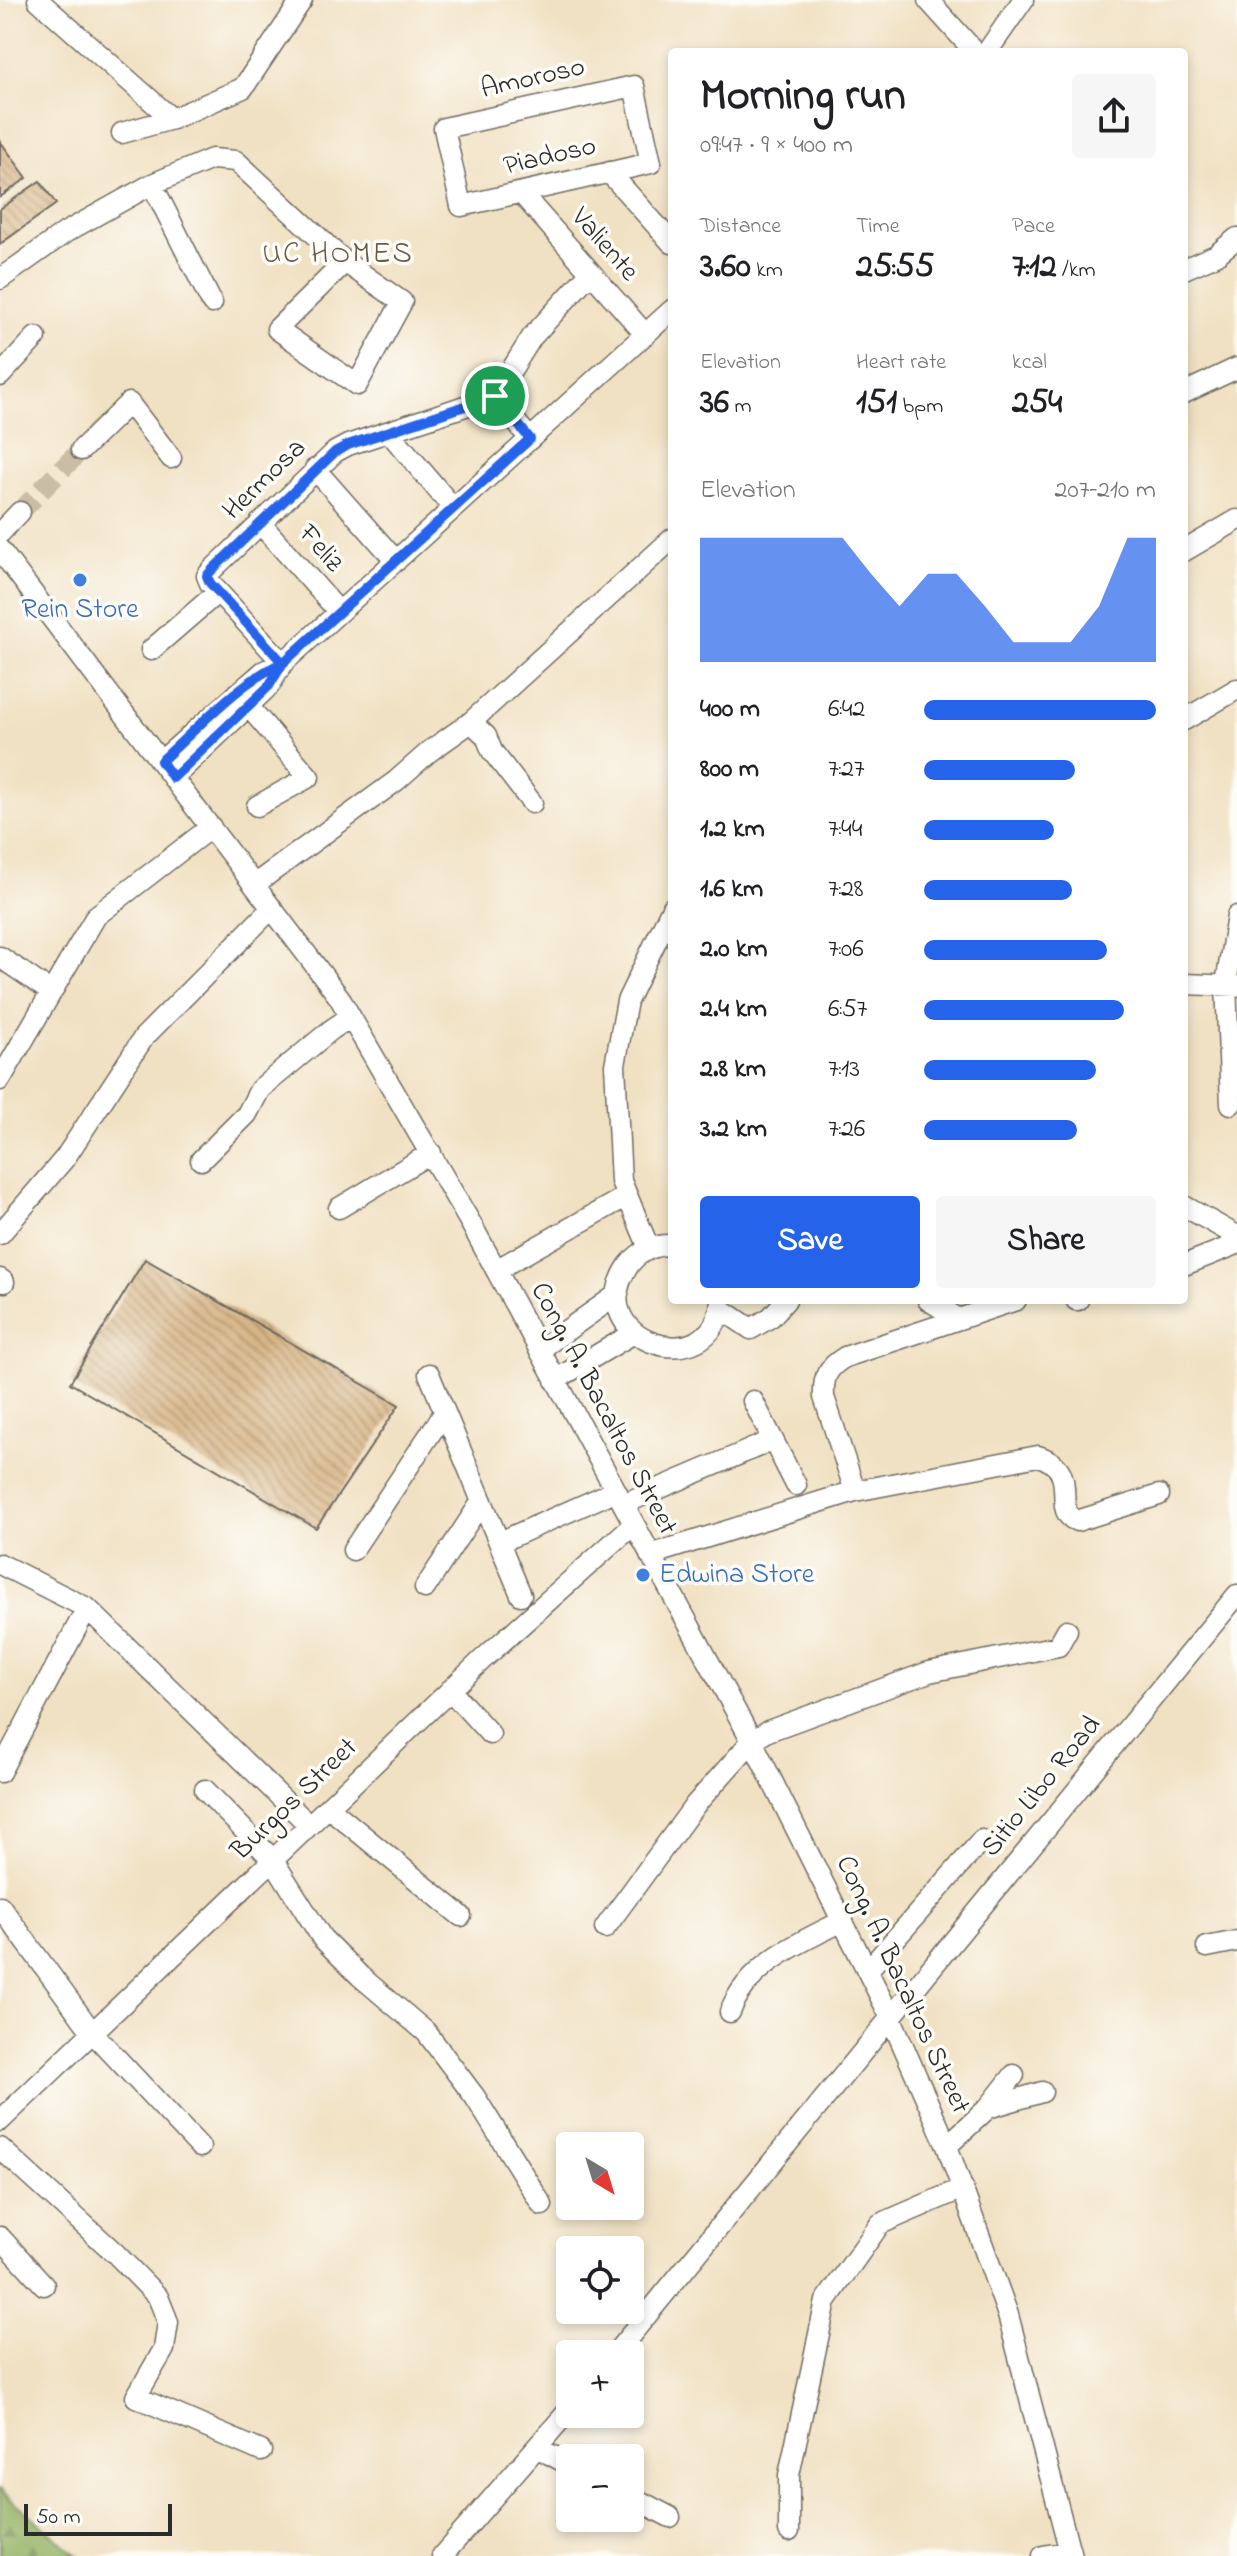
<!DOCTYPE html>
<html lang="en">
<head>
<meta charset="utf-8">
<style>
	body { margin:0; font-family:"Indie Flower",sans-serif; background:#f6f6f6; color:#202124; height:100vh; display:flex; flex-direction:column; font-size:30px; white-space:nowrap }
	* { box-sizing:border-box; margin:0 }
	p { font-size:26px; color:#757577 }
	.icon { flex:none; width:44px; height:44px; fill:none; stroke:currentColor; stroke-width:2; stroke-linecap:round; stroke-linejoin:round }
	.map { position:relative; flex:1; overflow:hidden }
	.side { position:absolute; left:668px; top:48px; width:520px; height:1256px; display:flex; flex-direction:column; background:#fff; border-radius:8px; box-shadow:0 4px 12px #0003 }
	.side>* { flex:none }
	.needle { width:52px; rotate:142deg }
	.buttons { position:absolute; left:556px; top:2132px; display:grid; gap:16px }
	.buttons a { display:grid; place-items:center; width:88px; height:88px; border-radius:8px; background:#fff; box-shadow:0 4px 12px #0003; font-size:40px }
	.scale { position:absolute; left:24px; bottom:20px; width:148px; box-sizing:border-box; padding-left:8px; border:4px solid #2b2b2b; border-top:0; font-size:22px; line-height:28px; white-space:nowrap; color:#2b2b2b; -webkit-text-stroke:6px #fdfcf7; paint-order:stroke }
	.pin { position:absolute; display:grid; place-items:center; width:68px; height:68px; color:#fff; margin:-34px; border:4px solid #fff; border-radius:50%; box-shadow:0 2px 8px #0007 }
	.round { display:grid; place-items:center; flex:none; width:84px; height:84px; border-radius:8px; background:#f6f6f6 }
	.headline { display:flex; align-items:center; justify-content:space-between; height:136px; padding:0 32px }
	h1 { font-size:44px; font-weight:700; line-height:60px }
	.figures { display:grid; grid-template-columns:repeat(3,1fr); gap:12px; height:136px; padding:8px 32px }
	.figures div { display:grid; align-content:center }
	.figures b { font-size:34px; font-weight:700 }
	.figures small { font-size:22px; font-weight:400 }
	.figures p { font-size:22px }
	.chart { height:224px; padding:16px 32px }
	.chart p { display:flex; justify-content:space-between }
	.chart svg { width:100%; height:144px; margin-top:8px; fill:#2563eb; opacity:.7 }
	.cta { display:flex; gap:16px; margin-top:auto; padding:16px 32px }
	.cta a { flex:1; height:92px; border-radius:8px; background:#2563eb; color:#fff; font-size:32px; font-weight:700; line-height:92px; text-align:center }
	.cta a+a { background:#f6f6f6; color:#202124 }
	ul { padding:0 32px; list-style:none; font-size:26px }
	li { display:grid; grid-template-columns:128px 96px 1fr; align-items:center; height:60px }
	li i { height:20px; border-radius:10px; background:#2563eb }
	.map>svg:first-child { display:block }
	.forest { fill:url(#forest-firs); stroke:#5e6e46; stroke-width:2 }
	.building { fill:url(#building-back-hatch) }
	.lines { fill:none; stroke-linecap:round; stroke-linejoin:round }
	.minor-tunnel { stroke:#c9bda5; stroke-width:20; stroke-dasharray:20 10; stroke-linecap:butt }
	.minor-casing { stroke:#706b60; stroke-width:23 }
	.minor { stroke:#fff; stroke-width:20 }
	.route-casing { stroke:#fff; stroke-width:16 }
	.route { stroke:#2563eb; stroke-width:10 }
	.shop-dot { fill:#3f7fe0; stroke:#fdfcf7; stroke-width:3 }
	.labels { text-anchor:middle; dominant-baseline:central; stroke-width:7; stroke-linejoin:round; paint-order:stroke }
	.street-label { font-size:28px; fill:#2b2b2b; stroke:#fdfcf7 }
	.shop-label { font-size:28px; fill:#366cbe; stroke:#fdfcf7 }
	.neighbourhood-label { font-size:30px; letter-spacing:2px; fill:#685c4b; stroke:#fdfcf7 }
</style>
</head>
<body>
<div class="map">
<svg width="1237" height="2556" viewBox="0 0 1237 2556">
	<defs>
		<pattern id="forest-firs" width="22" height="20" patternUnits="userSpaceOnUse" patternTransform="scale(2)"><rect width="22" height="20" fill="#92b062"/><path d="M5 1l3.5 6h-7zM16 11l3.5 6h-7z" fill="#778f51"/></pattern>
		<pattern id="building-back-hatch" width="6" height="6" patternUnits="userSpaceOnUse" patternTransform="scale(2)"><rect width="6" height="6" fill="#d8b687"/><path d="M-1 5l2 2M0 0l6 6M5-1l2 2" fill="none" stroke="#af946f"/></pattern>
	</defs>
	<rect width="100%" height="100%" fill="#fdfcf7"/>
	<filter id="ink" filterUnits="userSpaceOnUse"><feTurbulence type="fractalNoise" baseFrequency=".0125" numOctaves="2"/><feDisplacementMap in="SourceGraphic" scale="16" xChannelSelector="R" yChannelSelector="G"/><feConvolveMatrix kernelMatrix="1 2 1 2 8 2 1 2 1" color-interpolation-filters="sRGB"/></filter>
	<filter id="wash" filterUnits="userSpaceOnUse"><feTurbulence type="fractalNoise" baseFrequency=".006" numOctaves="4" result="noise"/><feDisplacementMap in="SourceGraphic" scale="32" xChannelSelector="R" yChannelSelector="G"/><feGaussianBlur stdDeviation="1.8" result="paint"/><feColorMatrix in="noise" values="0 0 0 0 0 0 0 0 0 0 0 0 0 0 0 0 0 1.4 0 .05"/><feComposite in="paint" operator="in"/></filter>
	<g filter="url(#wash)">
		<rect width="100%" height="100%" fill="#f1e1c3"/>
		<path class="forest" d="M0,2490L78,2556H0Z"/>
		<g id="blocks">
			<path class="building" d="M0,141L27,178L0,197Z
				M40,181L56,204L0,244V209Z
				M145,1259L399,1405L316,1528L70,1383Z"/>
		</g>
	</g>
	<g filter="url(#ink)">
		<use href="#blocks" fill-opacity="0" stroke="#706b60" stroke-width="2"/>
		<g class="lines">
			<path class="minor-tunnel" d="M20,512L81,450"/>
			<defs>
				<path id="minor" d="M38,0L172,119
					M928,0L975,52
					M987,52L1023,0
					M634,86L651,163L461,206L444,128Z
					M122,133L172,119L243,88L302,0
					M609,172L672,243
					M152,184L212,303
					M521,193L645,334
					M1184,269L1216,255L1237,238
					M0,279L66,232L152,184L212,159L236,161L345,262L402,302L357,385L277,329L345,262
					M0,376L36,337
					M1184,393L1237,368
					M495,396L530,439
					M390,433L453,508
					M81,450L129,403L171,458
					M315,469L396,561
					M260,523L339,612
					M0,533L20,512
					M0,550L339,997L470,1222L752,1741L890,2016L947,2146L1008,2315L1071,2556
					M1184,551L1237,520
					M151,650L218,592
					M283,663L210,583L207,576L211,571L335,452L348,445L495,396L532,337L590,273
					M237,693L309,777L257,806
					M1184,720L1237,689
					M471,722L486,736L492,751L532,803
					M161,761L264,671L283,663
					M173,778L269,686L283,663L672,310
					M255,884L396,781L430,751L471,722L672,539
					M0,957L51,992
					M1184,984L1237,986
					M0,1080L96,916L211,827
					M1231,1104L1226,984L1237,916
					M201,1160L247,1114L260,1089L331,1030L350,1017
					M1184,1206L1237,1236
					M339,1208L431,1153
					M0,1234L65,1158L144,1037L272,908
					M672,1245C656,1244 639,1251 629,1265C577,1340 715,1386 721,1300
					M649,1248L621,1181L615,1065L627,1001L672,908
					M1184,1265L1237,1244
					M496,1270L627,1196
					M0,1279L4,1282
					M928,1300L959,1319
					M1076,1300H1078
					M720,1308L751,1329L771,1317L786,1300
					M539,1350L618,1294
					M429,1374L521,1595
					M555,1380L634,1333
					M753,1401L796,1485
					M855,1491L824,1397C823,1376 827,1368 845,1357L1016,1300
					M623,1504L773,1440
					M500,1542L615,1491
					M353,1550L444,1413
					M650,1555L855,1491L1038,1456C1084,1470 1049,1512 1077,1521L1159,1495
					M0,1564L87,1608L309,1825
					M425,1588L482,1501
					M450,1690L490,1734
					M0,1772L87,1608
					M205,1790L273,1860L322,1938L360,1976L426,2032L475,2097L542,2205
					M328,1807L461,1916
					M0,1906L92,2032L200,2147
					M605,1928L695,1805L752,1741L768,1731L929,1672L1058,1646L1067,1630
					M1207,1947L1237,1941
					M868,1970L982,1840
					M730,2012C748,1964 800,1942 843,1921
					M988,2108L1042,2092
					M0,2121L483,1659L633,1525
					M947,2146L988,2108L1014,2075
					M0,2148L115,2253L158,2297L168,2322L164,2349L136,2397L261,2451
					M0,2237L44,2285
					M615,2354L1237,1595
					M538,2448L570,2465
					M630,2496L670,2517
					M789,2531V2475L826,2301L880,2224L963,2188
					M442,2556L570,2409
					M1043,2556L1070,2551"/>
			</defs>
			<use href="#minor" class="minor-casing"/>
			<use href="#minor" class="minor"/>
		</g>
	</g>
	<g class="lines" filter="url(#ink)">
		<defs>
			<path id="route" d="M495,396L530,439L283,663L269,686L173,778L161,761C196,730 240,680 283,663L210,583L207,576L211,571L335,452L348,445L495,396"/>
		</defs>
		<use href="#route" class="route-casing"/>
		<use href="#route" class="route"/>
	</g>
	<g class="shop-dot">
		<circle cx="80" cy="580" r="8"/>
		<circle cx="643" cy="1575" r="8"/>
	</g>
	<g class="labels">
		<g class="street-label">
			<text transform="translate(533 79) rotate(-13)">Amoroso</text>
			<text transform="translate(550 157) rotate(-13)">Piadoso</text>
			<text transform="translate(604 245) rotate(49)">Valiente</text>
			<text transform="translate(265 480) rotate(-44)">Hermosa</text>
			<text transform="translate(320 549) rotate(49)">Feliz</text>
			<text transform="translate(603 1409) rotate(62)">Cong. A. Bacaltos Street</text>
			<text transform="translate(1042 1787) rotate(-51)">Sitio Libo Road</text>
			<text transform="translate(295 1800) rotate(-44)">Burgos Street</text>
			<text transform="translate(902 1985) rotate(65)">Cong. A. Bacaltos Street</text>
		</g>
		<g class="shop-label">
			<text x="80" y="610">Rein Store</text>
			<text x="659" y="1575" text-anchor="start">Edwina Store</text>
		</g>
		<g class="neighbourhood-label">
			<text x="338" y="255">UC HOMES</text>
		</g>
	</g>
</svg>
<div class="buttons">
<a><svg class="needle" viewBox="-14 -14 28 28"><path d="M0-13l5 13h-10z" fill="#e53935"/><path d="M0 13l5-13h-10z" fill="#757577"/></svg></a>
<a><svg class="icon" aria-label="locate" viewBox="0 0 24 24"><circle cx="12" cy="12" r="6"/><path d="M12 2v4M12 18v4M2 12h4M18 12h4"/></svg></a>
<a>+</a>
<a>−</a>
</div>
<div class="scale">50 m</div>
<div class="pin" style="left:495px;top:396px;background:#1e9e55"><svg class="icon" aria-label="arrive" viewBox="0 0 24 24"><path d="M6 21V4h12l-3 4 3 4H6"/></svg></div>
<section class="side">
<div class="headline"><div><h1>Morning run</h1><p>09:47 · 9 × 400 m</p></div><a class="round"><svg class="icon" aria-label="share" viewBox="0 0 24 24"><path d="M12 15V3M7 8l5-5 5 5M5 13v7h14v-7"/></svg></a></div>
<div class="figures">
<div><p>Distance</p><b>3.60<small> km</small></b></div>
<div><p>Time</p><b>25:55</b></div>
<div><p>Pace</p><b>7:12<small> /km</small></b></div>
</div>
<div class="figures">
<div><p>Elevation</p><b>36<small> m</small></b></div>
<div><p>Heart rate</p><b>151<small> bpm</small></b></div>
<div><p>kcal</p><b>254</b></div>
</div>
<div class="chart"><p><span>Elevation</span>207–210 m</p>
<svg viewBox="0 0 160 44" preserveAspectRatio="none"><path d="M0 44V6L10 6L20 6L30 6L40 6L50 6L60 17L70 27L80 17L90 17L100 27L110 38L120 38L130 38L140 27L150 6L160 6V44z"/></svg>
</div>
<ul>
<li><b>400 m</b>6:42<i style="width:100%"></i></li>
<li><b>800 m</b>7:27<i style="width:65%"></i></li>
<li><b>1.2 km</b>7:44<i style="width:56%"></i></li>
<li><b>1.6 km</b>7:28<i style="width:64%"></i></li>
<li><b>2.0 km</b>7:06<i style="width:79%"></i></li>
<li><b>2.4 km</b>6:57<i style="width:86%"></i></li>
<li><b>2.8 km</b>7:13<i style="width:74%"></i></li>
<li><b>3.2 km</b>7:26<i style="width:66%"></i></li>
</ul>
<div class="cta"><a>Save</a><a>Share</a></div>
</section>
</div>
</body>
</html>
